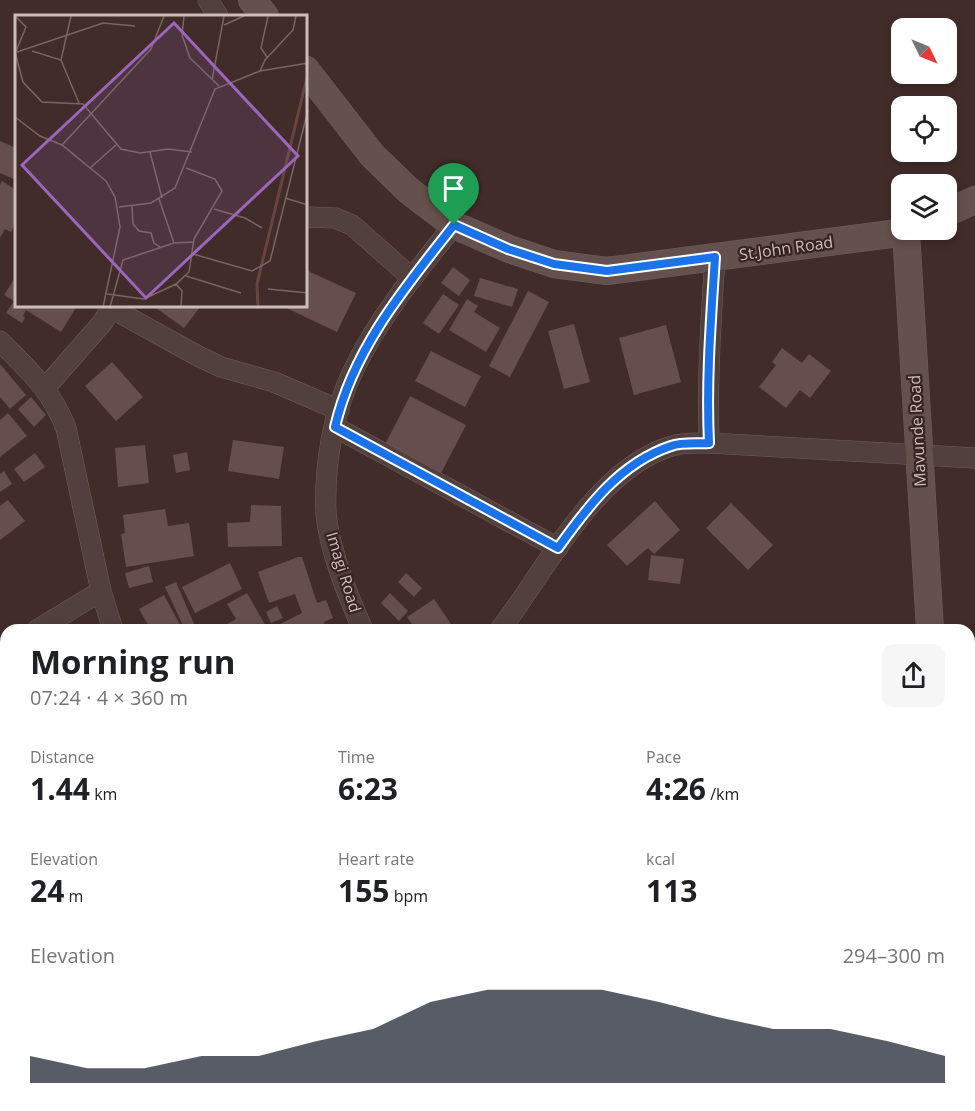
<!DOCTYPE html>
<html lang="en">
<head>
<meta charset="utf-8">
<style>
	body { margin:0; font-family:"Open Sans",sans-serif; background:#f6f6f6; color:#202124; height:100vh; display:flex; flex-direction:column; font-size:22px; white-space:nowrap }
	* { box-sizing:border-box; margin:0 }
	p { font-size:20px; color:#757577 }
	.icon { flex:none; width:33px; height:33px; fill:none; stroke:currentColor; stroke-width:2; stroke-linecap:round; stroke-linejoin:round }
	.map { position:relative; flex:1; overflow:hidden }
	.panel { position:absolute; left:0px; top:624px; width:975px; height:488px; display:flex; flex-direction:column; background:#fff; border-radius:18px 18px 0 0; box-shadow:0 3px 9px #0003 }
	.panel>* { flex:none }
	.needle { width:39px; rotate:133deg }
	.controls { position:absolute; left:891px; top:18px; display:grid; gap:12px }
	.controls a { display:grid; place-items:center; width:66px; height:66px; border-radius:12px; background:#fff; box-shadow:0 3px 9px #0003; font-size:30px }
	.pin { position:absolute; display:grid; place-items:center; width:51px; height:51px; color:#fff; margin:-62px -26px; border-radius:50% 50% 50% 0; rotate:-45deg; box-shadow:0 0 6px #0007 }
	.pin .icon { rotate:45deg }
	.round { display:grid; place-items:center; flex:none; width:63px; height:63px; border-radius:12px; background:#f6f6f6 }
	.summary { display:flex; align-items:center; justify-content:space-between; height:102px; padding:0 30px }
	h1 { font-size:33px; font-weight:700; line-height:45px }
	.figures { display:grid; grid-template-columns:repeat(3,1fr); gap:9px; height:102px; padding:6px 30px }
	.figures div { display:grid; align-content:center }
	.figures b { font-size:30px; font-weight:700 }
	.figures small { font-size:16px; font-weight:400 }
	.figures p { font-size:16px }
	.chart { height:168px; padding:12px 30px }
	.chart p { display:flex; justify-content:space-between }
	.chart svg { width:100%; height:108px; margin-top:6px; fill:#111827; opacity:.7 }
	.map>svg:first-child { display:block }
	.lines { fill:none; stroke-linecap:round; stroke-linejoin:round }
	.river { stroke:#694541; stroke-width:38 }
	.building { fill:#654e4b }
	.street-casing { stroke:#6f5e5c; stroke-width:21 }
	.secondary-casing { stroke:#6f5e5c; stroke-width:28 }
	.street { stroke:#51403d; stroke-width:20 }
	.secondary { stroke:#64504c; stroke-width:27 }
	.route-casing { stroke:#fff; stroke-width:12 }
	.route { stroke:#1a73e8; stroke-width:8 }
	.labels { text-anchor:middle; dominant-baseline:central; stroke-width:4.5; stroke-linejoin:round; paint-order:stroke }
	.street-label { font-size:16px; fill:#cbbdbb; stroke:#372422 }
	.inset-river { fill:none; stroke:#694541; stroke-width:3 }
	.inset-road { fill:none; stroke:#786663; stroke-width:1.5 }
	.view { fill:#9b66bd; fill-opacity:0.15; stroke:#9b66bd; stroke-width:3 }
	.inset-edge { fill:none; stroke:#cbbdbb; stroke-width:3 }
</style>
</head>
<body>
<div class="map">
<svg width="975" height="1111" viewBox="0 0 975 1111">
	<rect width="100%" height="100%" fill="#412c29"/>
	<g class="lines">
		<path class="river" d="M0,1012L6,1022
			M60,1106L64,1111"/>
	</g>
	<path class="building" d="M0,141L16,148V180L0,173Z
		M2,181L16,190V222L11,232L5,229L0,238V185Z
		M453,267L470,280L459,296L441,283Z
		M306,270L356,293L337,332L282,306H306Z
		M16,276V306H77L61,332L26,310L23,316L25,318L22,323L6,313L14,301L4,295Z
		M480,278L518,289L512,307L474,296Z
		M528,291L549,302L510,377L489,366Z
		M443,294L459,305L439,334L423,323Z
		M467,299L478,306L474,312L500,328L486,352L449,330Z
		M153,306H201L184,328Z
		M574,324L590,382L564,389L548,331Z
		M666,325L681,382L634,395L619,338Z
		M782,348L802,363L809,354L831,371L810,398L800,390L786,408L759,387L776,365L772,362Z
		M431,351L481,376L465,407L415,381Z
		M112,362L143,397L116,421L85,386Z
		M0,364L26,395L10,409L0,397Z
		M410,396L466,425L437,481L381,452Z
		M31,397L46,415L34,427L18,409Z
		M8,413L27,436L0,457V420Z
		M233,440L284,447L279,479L228,471Z
		M145,445L149,483L118,487L115,448Z
		M187,452L190,470L176,473L173,455Z
		M35,453L45,467L24,482L14,469Z
		M4,471L12,484L0,492V474Z
		M8,500L25,521L0,540V506Z
		M655,501L680,530L654,554L648,548L627,566L607,545Z
		M731,503L773,545L748,570L706,528Z
		M251,505L281,506L282,546L228,547L227,523L250,522Z
		M165,509L168,526L189,523L194,556L126,567L121,534L125,533L123,515Z
		M651,555L684,559L680,584L648,580Z
		M298,557H302L317,603L326,600L333,618L324,622L326,630H276L274,627L302,613L295,594L269,603L258,572Z
		M230,563L242,589L195,613L182,587Z
		M149,566L153,582L129,588L125,573Z
		M406,573L422,588L414,597L398,582Z
		M176,582L195,626L185,630L165,587Z
		M247,593L268,630H224L222,627L236,619L227,604Z
		M390,593L408,611L399,621L381,603Z
		M164,595L183,630H151L139,609Z
		M434,599L455,630H416L407,617Z
		M277,606L283,618L271,623L266,612Z
		M732,1106H772L771,1111H757Z"/>
	<g class="lines">
		<defs>
			<path id="street" d="M208,0L218,16
				M306,217L335,218L352,225L412,278
				M111,308L198,356L221,367L274,382L339,410
				M0,341C29,371 50,388 66,428L101,591L113,630
				M45,388L103,322L112,306
				M335,427L558,548
				M709,443C707,380 711,319 715,257
				M37,630L101,591
				M363,630C348,596 329,550 326,513C324,465 333,410 355,367C380,316 418,270 454,225
				M500,630C546,570 596,468 672,446C683,442 697,443 709,443L975,458
				M0,653L6,649
				M0,1095L6,1104
				M665,1106L671,1111
				M902,1106L909,1111
				M549,1111L551,1106"/>
			<path id="secondary" d="M252,0L265,16
				M306,70L372,155L408,190L454,225L509,249L554,264L607,271L906,232L911,230
				M946,213L975,200
				M906,232L930,630
				M969,975L975,990"/>
		</defs>
		<use href="#street" class="street-casing"/>
		<use href="#secondary" class="secondary-casing"/>
		<use href="#street" class="street"/>
		<use href="#secondary" class="secondary"/>
	</g>
	<g class="lines">
		<defs>
			<path id="route" d="M454,225L508,249L554,264L607,271L715,257C711,319 706,380 709,443C697,444 682,442 671,446C620,463 588,506 558,548L335,427C353,349 405,287 454,225Z"/>
		</defs>
		<use href="#route" class="route-casing"/>
		<use href="#route" class="route"/>
	</g>
	<g class="labels">
		<g class="street-label">
			<text transform="translate(786 248) rotate(-8)">St.John Road</text>
			<text transform="translate(917 431) rotate(-93)">Mavunde Road</text>
			<text transform="translate(344 572) rotate(73)">Imagi Road</text>
		</g>
	</g>
	<g transform="translate(15 15)">
		<rect width="292" height="292" fill="#412c29"/>
		<path class="inset-river" d="M243,292L242,269L293,58"/>
		<path class="inset-road" d="M0,1L11,12L1,36M169,1L167,20L175,43L204,71M209,10L229,1M17,36L46,45L64,88M0,37L8,67L27,87L68,89L106,134L125,138L153,134L177,137M2,37L88,8L120,11M252,42L246,33L253,1M46,45L56,1M245,56L250,45L278,15L281,1M197,65L209,1M0,102L25,121L47,130L91,166L100,182L105,212L88,292M47,130L136,34L149,1M135,137L147,183M75,153L101,130M270,183L293,190M144,184L159,228M117,191L118,209L124,216L136,218L139,228L145,232M104,192L136,188L160,173L200,74L245,56L293,48M199,194L230,203L247,213M178,239L237,256L255,246L293,95M171,261L226,278M161,269L167,276L166,292M253,274L293,278M92,279L129,284L161,269L174,257L179,224L207,176L200,164L171,153M95,292L108,245L159,228L178,227"/>
		<path class="view" d="M159,8L283,141L131,283L7,150Z"/>
		<rect width="292" height="292" class="inset-edge"/>
	</g>
</svg>
<div class="controls">
<a><svg class="needle" viewBox="-14 -14 28 28"><path d="M0-13l5 13h-10z" fill="#e53935"/><path d="M0 13l5-13h-10z" fill="#757577"/></svg></a>
<a><svg class="icon" aria-label="locate" viewBox="0 0 24 24"><circle cx="12" cy="12" r="6"/><path d="M12 2v4M12 18v4M2 12h4M18 12h4"/></svg></a>
<a><svg class="icon" aria-label="layers" viewBox="0 0 24 24"><path d="M12 4l9 5-9 5-9-5zM3 14l9 5 9-5"/></svg></a>
</div>
<div class="pin" style="left:454px;top:225px;background:#1e9e55"><svg class="icon" aria-label="arrive" viewBox="0 0 24 24"><path d="M6 21V4h12l-3 4 3 4H6"/></svg></div>
<section class="panel">
<div class="summary"><div><h1>Morning run</h1><p>07:24 · 4 × 360 m</p></div><a class="round"><svg class="icon" aria-label="share" viewBox="0 0 24 24"><path d="M12 15V3M7 8l5-5 5 5M5 13v7h14v-7"/></svg></a></div>
<div class="figures">
<div><p>Distance</p><b>1.44<small> km</small></b></div>
<div><p>Time</p><b>6:23</b></div>
<div><p>Pace</p><b>4:26<small> /km</small></b></div>
</div>
<div class="figures">
<div><p>Elevation</p><b>24<small> m</small></b></div>
<div><p>Heart rate</p><b>155<small> bpm</small></b></div>
<div><p>kcal</p><b>113</b></div>
</div>
<div class="chart"><p><span>Elevation</span>294–300 m</p>
<svg viewBox="0 0 160 44" preserveAspectRatio="none"><path d="M0 44V33L10 38L20 38L30 33L40 33L50 27L60 22L70 11L80 6L90 6L100 6L110 11L120 17L130 22L140 22L150 27L160 33V44z"/></svg>
</div>
</section>
</div>
</body>
</html>
